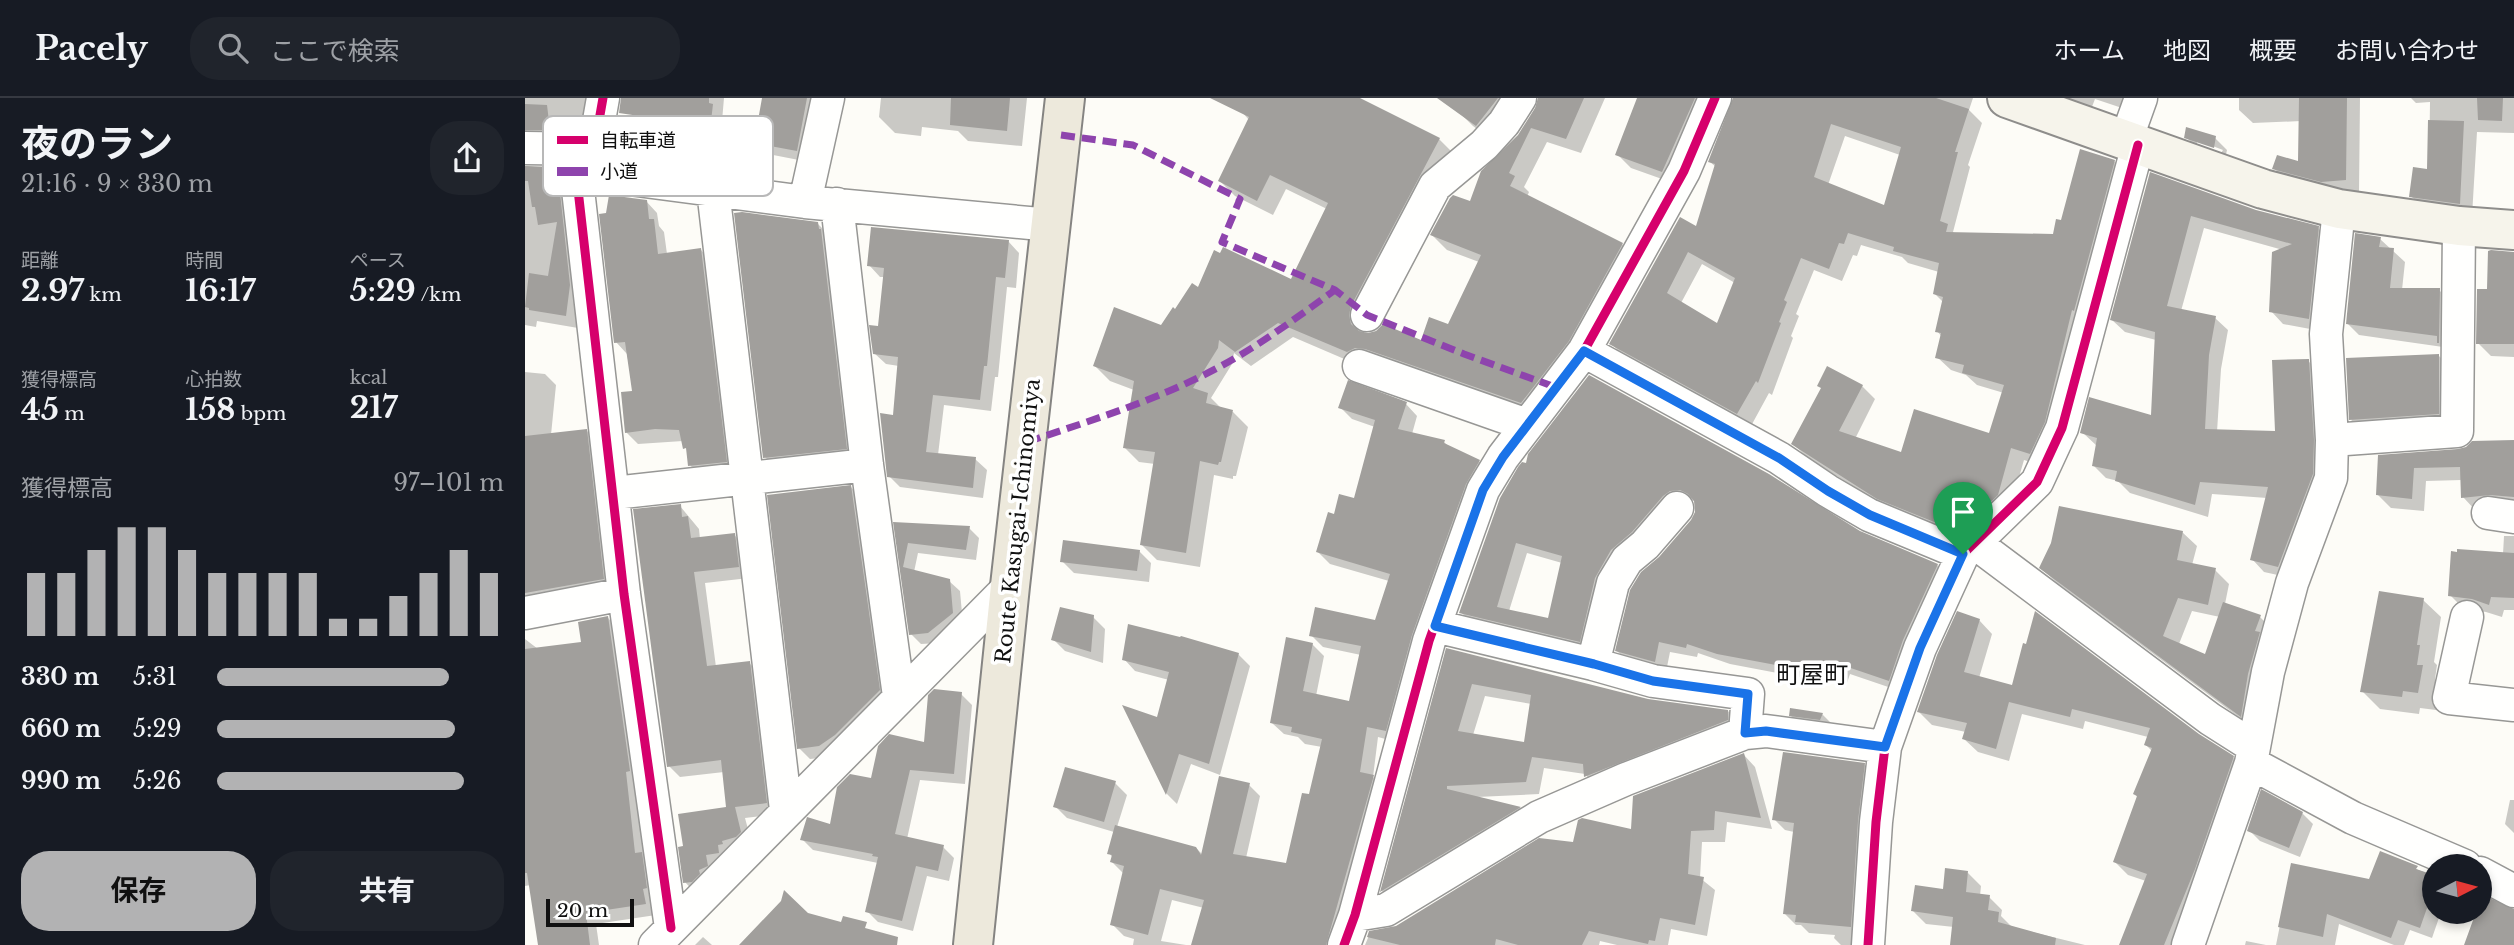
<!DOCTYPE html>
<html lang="ja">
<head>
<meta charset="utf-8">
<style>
	body { margin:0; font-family:"Libre Baskerville","Noto Sans JP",serif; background:#20242c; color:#f1f3f6; height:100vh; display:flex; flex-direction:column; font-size:26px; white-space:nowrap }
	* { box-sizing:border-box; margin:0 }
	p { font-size:23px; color:#9ea1a6 }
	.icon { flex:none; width:38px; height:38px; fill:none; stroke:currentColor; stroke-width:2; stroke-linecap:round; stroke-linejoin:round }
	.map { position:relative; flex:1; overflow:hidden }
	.side { display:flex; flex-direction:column; background:#171b24; width:525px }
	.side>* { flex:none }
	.needle { width:46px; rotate:84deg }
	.buttons { position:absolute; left:1897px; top:756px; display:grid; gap:14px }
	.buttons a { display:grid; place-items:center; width:70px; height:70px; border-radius:50%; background:#171b24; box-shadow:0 4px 10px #0003; font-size:35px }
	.scale { position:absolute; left:21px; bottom:18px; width:88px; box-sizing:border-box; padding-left:7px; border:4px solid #111; border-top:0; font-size:19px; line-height:24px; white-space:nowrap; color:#111; -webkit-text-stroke:5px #fff; paint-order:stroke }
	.pin { position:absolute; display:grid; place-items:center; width:60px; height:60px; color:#fff; margin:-72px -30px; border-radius:50% 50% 50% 0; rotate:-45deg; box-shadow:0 0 7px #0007 }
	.pin .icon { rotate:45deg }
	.round { display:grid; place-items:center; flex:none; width:74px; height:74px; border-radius:28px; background:#20242c }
	.summary { display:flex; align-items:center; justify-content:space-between; height:119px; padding:0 21px }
	h1 { font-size:38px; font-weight:700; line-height:52px }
	.figures { display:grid; grid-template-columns:repeat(3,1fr); gap:10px; height:119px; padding:7px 21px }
	.figures div { display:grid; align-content:center }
	.figures b { font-size:30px; font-weight:700 }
	.figures small { font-size:19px; font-weight:400 }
	.figures p { font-size:19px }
	.chart { height:196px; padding:14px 21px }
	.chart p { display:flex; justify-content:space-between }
	.chart svg { width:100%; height:126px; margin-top:7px; stroke:#b2b2b3; stroke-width:6 }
	.button { display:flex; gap:14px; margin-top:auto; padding:14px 21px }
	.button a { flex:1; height:80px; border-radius:28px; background:#b2b2b3; color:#111; font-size:28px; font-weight:700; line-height:80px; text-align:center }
	.button a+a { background:#20242c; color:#f1f3f6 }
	ul { padding:0 21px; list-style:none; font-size:23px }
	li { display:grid; grid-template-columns:112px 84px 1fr; align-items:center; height:52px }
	li i { height:18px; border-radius:9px; background:#b2b2b3 }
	header { display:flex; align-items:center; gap:42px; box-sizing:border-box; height:98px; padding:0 35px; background:#171b24; border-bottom:2px solid #363941 }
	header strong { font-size:33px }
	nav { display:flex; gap:38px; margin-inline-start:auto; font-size:24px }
	.search { width:490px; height:63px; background:#20242c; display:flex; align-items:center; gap:18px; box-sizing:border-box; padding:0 24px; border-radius:28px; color:#9ea1a6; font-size:26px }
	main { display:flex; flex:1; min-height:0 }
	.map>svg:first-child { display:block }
	.shadow { fill:#0003; fill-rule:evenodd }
	.building { fill:#a19f9c; fill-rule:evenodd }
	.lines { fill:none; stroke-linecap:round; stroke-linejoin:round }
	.street-casing { stroke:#979795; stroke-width:35 }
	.secondary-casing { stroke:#8e8d8b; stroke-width:42 }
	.primary-casing { stroke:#858482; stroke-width:42 }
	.street { stroke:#fffffe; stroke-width:32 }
	.secondary { stroke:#f6f4eb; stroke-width:38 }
	.primary { stroke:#ede9dc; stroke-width:38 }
	.quiet { stroke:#8e44ad; stroke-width:7; stroke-dasharray:14 7; stroke-linecap:butt }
	.cycleway-casing { stroke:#fff; stroke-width:13 }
	.cycleway { stroke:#d6006c; stroke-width:9 }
	.route-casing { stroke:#fff; stroke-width:14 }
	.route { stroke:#1a73e8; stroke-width:9 }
	.labels { text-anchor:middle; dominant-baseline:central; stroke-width:7; stroke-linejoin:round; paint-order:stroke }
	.street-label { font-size:21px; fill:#111; stroke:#fff }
	.quarter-label { font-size:24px; fill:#111; stroke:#fff }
	.key { fill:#fff; stroke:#b8b8b8; stroke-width:2 }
	.key-label { font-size:19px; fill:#111 }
</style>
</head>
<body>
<header>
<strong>Pacely</strong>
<div class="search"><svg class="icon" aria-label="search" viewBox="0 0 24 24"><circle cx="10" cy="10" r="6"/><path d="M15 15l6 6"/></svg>ここで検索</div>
<nav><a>ホーム</a><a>地図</a><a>概要</a><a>お問い合わせ</a></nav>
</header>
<main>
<section class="side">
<div class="summary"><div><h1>夜のラン</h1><p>21:16 · 9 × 330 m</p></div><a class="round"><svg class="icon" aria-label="share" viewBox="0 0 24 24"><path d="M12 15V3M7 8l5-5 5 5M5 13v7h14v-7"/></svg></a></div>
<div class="figures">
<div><p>距離</p><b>2.97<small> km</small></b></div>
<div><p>時間</p><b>16:17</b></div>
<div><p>ペース</p><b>5:29<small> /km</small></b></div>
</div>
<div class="figures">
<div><p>獲得標高</p><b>45<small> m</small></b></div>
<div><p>心拍数</p><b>158<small> bpm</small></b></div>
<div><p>kcal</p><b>217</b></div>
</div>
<div class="chart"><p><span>獲得標高</span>97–101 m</p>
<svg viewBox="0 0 160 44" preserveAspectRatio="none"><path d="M5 44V22M15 44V22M25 44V14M35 44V6M45 44V6M55 44V14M65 44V22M75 44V22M85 44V22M95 44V22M105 44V38M115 44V38M125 44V30M135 44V22M145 44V14M155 44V22"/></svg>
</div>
<ul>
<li><b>330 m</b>5:31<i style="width:81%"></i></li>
<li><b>660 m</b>5:29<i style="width:83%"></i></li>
<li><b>990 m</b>5:26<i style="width:86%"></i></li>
</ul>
<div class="button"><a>保存</a><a>共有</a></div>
</section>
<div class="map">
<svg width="1989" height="847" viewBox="0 0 1989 847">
	<rect width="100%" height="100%" fill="#fdfcf7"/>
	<path class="shadow" d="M0,0H79L67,40L0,50Z
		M135,0H199L196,35L208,47L203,82L150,76L139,65L142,30L132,20Z
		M238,0H296L284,64L243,56L231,44Z
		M356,0H502L497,48L443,43L433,33L397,29L396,38L370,35L354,19Z
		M724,0H831L914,41L929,56L840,224L839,236L897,244L924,228L954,164L922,152L907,137L946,105L994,38L1012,11L1015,0H1080L1056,55L1022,44L999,89L1004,94L1002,99L1097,146L1112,161L1011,319L838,269L768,239L726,268L709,255L707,266L686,300L697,311L708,314L723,329L711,378H708V381L689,377L675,469L632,462L617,447L630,366L614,364L599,349L609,292L585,283L570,268L637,229L674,191L767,183L802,111L761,91L748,117L710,98L695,83L724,22L717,14Z
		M942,0H1000L967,42L948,28L933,13Z
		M1113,0H1191L1151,86L1106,70L1092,56Z
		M1210,0H1448L1444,12L1457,25L1443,67L1445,69L1428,134L1430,136L1529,138L1589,63L1602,76L1518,368L1499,362L1485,410L1448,447L1367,413L1282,359L1268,346L1337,288L1350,301L1330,341L1377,356L1466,337L1479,295L1452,287L1441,277L1426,272L1412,259L1417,239L1412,233L1418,204L1410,196L1414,174L1383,165L1377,159L1336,147L1332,158L1328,157L1317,183L1289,172L1271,216L1274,218L1266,238L1268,240L1247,297L1244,295L1226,328L1099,259L1086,245L1172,130L1191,69L1185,64ZM1320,38L1375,57L1361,109L1303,87ZM1177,166L1210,185L1193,228L1156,205Z
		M1534,0H1616L1609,14L1570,1L1565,14Z
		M1714,0H1835L1834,95L1762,84L1749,70L1775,66L1776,23L1728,25L1714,12Z
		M1886,0H1989V35L1952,34L1947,118L1899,111L1886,98L1904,73L1905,4L1891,5Z
		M1661,39L1690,40L1702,52L1700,61L1673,51ZM1672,42L1698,52L1696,55L1672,46Z
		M0,68L30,71L43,83L53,230L12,223L11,229L0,227Z
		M1626,76L1730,113L1793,130L1806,143L1796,233L1758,226L1746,213L1758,152L1679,130L1656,213L1690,220L1703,232L1696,271L1692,334L1751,335L1783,263L1796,275L1800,356L1766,480L1739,474L1727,461L1742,400L1687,396L1683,419L1605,395L1593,383L1581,380L1569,368L1572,348L1557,334L1628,320L1631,242L1600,234L1587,222Z
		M121,103L132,115L134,128L139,134L142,156L176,152L187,164L212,375L176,379L165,367L163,353L158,343L113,346L101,334L109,294L102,256L91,244Z
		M292,125L304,137L333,362L252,371L240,359Z
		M1855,141L1880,164L1877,192H1914L1926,204L1918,249L1834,237L1822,225Z
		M483,143L494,155L491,190L482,189L473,279H470L466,313L419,307L413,357L450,361L462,372L458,400L375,389L364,378L374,268L361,266L349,255L355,230L360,179H355L344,167Z
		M1989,154V259L1966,258L1953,245L1964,193Z
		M1914,258L1925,269L1924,326L1837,332L1826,322Z
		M0,274L20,276L31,287L26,337L61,332L72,343L89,492L0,506Z
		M1064,279L1334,435L1412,467L1423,478L1375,593L1325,576L1321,588L1205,566L1173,555L1172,559L1145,554L1141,574L1103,564L1092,553L1135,460L1167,423L1172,414L1171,404L1167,402L1157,403L1149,409L1065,554L946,525L936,514L1002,367ZM1002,455L1037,465L1025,522L984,513Z
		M881,306L892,318L887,336L919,344L924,349L954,363L965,375L872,644L853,639L848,679L860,691L815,847H668L679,810L647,802L636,843L661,847H608L609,841L599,838L587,826L599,776L587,764L588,760L584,755L589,734L542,720L530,708L590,685L602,697L592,729L672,751L678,757L724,687L735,698L721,760L762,767L785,698L797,649L780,646L773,639L759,636L747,625L787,546L799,558L791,598L825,605L836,557L798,549L786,537L851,524L864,483L805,466L793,454L810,418L831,402L850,329L827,321L815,309Z
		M1989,344V411L1951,413L1938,399L1937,382L1901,383L1899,413L1866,410L1853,397L1855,359L1934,353Z
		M326,389L336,400L365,603L305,659L285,661L274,650Z
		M155,408L174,431L175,441L209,437L221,448L224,480L180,485L191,569L224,565L236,576L252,716L220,720L227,746L171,796L160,784V750L203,710L199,674L155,679L144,668Z
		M370,426L444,430L454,440L451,462L393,455L389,474L424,483L435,493L438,526L414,545L396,546L386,536Z
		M1657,434L1672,448L1667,467L1690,472L1704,486L1700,506L1735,519L1749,533L1730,631L1531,484L1516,470ZM1667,513L1695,519L1681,558L1654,546Z
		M1979,438H1989V512H1979L1977,519L1961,514L1938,510L1925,497L1978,456Z
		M614,453L626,465L624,484L549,475L537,463Z
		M1898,502L1916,519L1909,564L1912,567L1910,581L1915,587L1911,612L1895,610L1894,616L1855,611L1837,593Z
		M568,519L580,531L578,565L540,553L528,541Z
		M83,520L94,531L131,817L71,826L74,847H14L6,787L0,788V541L13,551L57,545Z
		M1454,522L1467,536L1454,580L1673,637L1708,659L1721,673L1657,847H1595L1621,783L1603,777L1590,764L1613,700L1610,696L1628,654L1621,647L1623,639L1560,623L1558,631L1497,616L1484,663L1453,654L1439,641L1441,634L1407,627L1394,614Z
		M922,552L1123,602L1203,613L1215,626L1073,691L1060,676L1019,670L1014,696L952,699L995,710L1006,722L869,805L857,793ZM960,598L1007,606L1000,646L948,637Z
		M713,556L725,568L695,677L666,666L652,706L642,696L600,610L633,622L644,582L610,573L599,561Z
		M436,596L447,607L440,686L395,682L382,741L418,749L429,760L424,783L402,778L388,833L353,824L342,813L353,765L288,752L277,741L307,728L348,682L400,646Z
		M1297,616L1309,628L1277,629L1265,617Z
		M1219,657L1230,669L1247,731L1202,724L1200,744H1177L1175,780L1190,792L1182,838L1146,831L1143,847H1092L1075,843L1074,847H840L845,835L871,829L1050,746L1108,733Z
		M1339,666L1350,678L1336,847H1316L1309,840L1310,837L1284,835L1276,827H1271L1260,816L1269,734L1260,732L1249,721Z
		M1985,702H1989V735L1980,726Z
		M1777,715L1788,726L1775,759L1735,743L1724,732Z
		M1856,755L1909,779V814H1916L1907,840L1885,832L1879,847H1869L1814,826L1810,847H1751L1767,767L1845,783Z
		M1443,775L1456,788L1455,798L1464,799L1477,812L1476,818L1487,829L1560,847H1426L1429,829L1401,826L1388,813Z
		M178,839L187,847H170Z
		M1721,843L1741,847H1720Z"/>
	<path class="building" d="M96,0H184V5L188,6L185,32L197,33L192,71L137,65L141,22L94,15Z
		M237,0H282L272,53L229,45Z
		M426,0H485L482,33L425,27Z
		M685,0H835L915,40L826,208L824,217L826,226L834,233L843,235L851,233L858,226L896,242L904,219L923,226L956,157L905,137L925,100L928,97L945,103L956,73L993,37L1010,10L1013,0H1059L1041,41L1006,30L984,75L990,78L985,88L1098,145L1044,243L996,305L840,251L830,250L822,254L753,225L710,254L694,242L693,250L668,290L683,295L681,305L708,312L696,364H694L693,367L675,363L661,455L615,447L630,354L598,350L609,283L568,268L589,209L636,227L648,209L650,211L667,185L673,189L689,152L695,155L698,149L766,181L803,105L745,77L732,103L693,83L724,19Z
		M912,0H973L951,28Z
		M1112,0H1170L1137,74L1090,57Z
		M1208,0H1411L1444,11L1430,54H1433L1415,123L1423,126L1421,134L1528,136L1531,121L1536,122L1555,51L1590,62L1549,213L1547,212L1520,324L1505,356L1486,350L1473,397L1434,434L1352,401L1266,346L1296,290L1292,288L1302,268L1338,287L1314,333L1376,354L1389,311L1464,335L1479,287L1437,275L1439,267L1410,260L1416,235L1410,234L1418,199L1408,196L1414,165L1368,153L1369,149L1323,135L1319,146L1314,145L1304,171L1276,160L1259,202L1262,204L1254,224L1256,225L1233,285L1231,283L1212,316L1084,246L1155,119L1171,128L1190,66L1183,64ZM1306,26L1376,49L1359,107L1289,79ZM1163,154L1210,180L1192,225L1142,195Z
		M1774,0H1822L1821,82L1796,84L1747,71L1752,57L1773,63Z
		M1952,0H1978L1977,23L1953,22Z
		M0,6L22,7L25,32H0Z
		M1903,22L1939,23L1935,106L1884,99L1888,69L1902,71Z
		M1661,29L1691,38L1689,50L1659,40Z
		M0,68L31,69L33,76L45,187L41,218L4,212V210L0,209L4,175L23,178L32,124L13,127L10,109H7L3,83H0Z
		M1625,74L1731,112L1794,128L1784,221L1744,214L1747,154L1767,146L1666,118L1642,208L1691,218L1684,257L1680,331L1750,333L1747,262L1784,261L1789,342L1788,376L1753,469L1725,462L1743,389L1675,384L1670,407L1590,383L1592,373L1567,368L1572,340L1555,335L1564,299L1626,317L1630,234L1585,222Z
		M84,97L122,102L124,121H129L133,156L176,150L202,364L163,368L161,350L158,351L154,332L130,331L100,335L96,294L107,293L100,244L89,245L74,116L81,115Z
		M217,114L293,124L294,131H296L322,351L238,360L209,115Z
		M346,129L484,142L480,180L471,179L462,268H459L455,302L408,297L401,354L451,359L448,390L362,379L355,315L368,317L373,259L348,256L344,227L353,228L359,170L342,168Z
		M1830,135L1856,139L1854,149L1869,150L1865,190H1915L1914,245H1912V238L1821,226Z
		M1966,152L1989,154V246H1951L1952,191H1962L1963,153Z
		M1914,256V316L1824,322L1821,260Z
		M1064,277L1244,376L1335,433L1413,466L1378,542L1364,583L1314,566L1310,578L1192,556L1162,546L1161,550L1134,544L1130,564L1090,553L1105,492L1116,474L1134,459L1166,422L1170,414L1169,403L1163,396L1155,392L1145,393L1138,398L1107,434L1086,452L1070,480L1055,544L934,515L975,400L993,369L997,364L1001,365L1003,356ZM991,445L1037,458L1023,520L972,509Z
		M823,282L882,304L873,331L920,342L919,345L955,362L941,386L887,537L861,633L842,629L835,674L849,677L801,847H666L679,802L635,791L623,837L585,827L599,768L585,764L587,757L582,756L590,727L671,749L676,757L694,678L725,685L708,756L761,765L777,695L784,696L797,641L766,634L767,629L745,625L761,539L788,545L778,593L824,603L836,548L784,538L790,509L850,522L865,476L791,454L803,414L809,416L814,396L829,400L850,322L813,310Z
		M62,331L79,481L0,495V338Z
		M1989,342V399L1965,397L1936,400L1935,369L1889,370L1887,401L1851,397L1853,357L1933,351L1941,349L1947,343Z
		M326,387L355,592L310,637L294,648L272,651L242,397Z
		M156,406L157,419L163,418L166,440L210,435L214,469L169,474L182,568L225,563L242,705L210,709L216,734L211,739L197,743L198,746L193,747L194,755L181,757L183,768L174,772L175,776L167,784L158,785L153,749L158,748L153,716L201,709L196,662L142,669L108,411Z
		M1534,408L1658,433L1652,462L1691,470L1683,507L1653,500L1638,538L1680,556L1698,504L1736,517L1730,533L1735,534L1723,576L1716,619L1514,470L1526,445Z
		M368,424L445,428L441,452L383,445L378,469L425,481L428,515L403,535L384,537Z
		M538,442L615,452L612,473L535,464Z
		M1932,451L1989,455V500L1966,499L1964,507L1947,501L1923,498L1926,453L1932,454Z
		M1854,493L1899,500L1892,547H1895L1892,567H1898L1893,595L1878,593L1877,599L1835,594Z
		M535,509L569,517L566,554L526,542Z
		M1432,513L1455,521L1439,574L1487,587L1498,545L1501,546L1510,513L1674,636L1709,658L1670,771L1639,847H1594L1622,776L1588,764L1612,698L1608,696L1627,650L1619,647L1625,630L1547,611L1545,619L1484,604L1471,651L1437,641L1442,625L1392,614L1412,557Z
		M83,518L105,673L101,674L110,755L117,754L122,790L118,791L121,806L61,815L65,847H13L2,775H0V551L56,544L53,524Z
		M603,526L655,539L656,538L714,555L684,666L654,656L641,697L597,607L632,619L644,574L597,562Z
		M921,550L1123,601L1203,612V622L1059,679L1058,666L1007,659L1001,684L922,688V691L996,709L855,794ZM947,586L1006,597L999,644L933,633Z
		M409,591L437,594L429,676L385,672L370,736L419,747L413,773L391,768L377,823L340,814L353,759L347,758L348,756L275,742L282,719L305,726L312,689L325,676L346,680L353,648L364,636L399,644L403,597Z
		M1265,610L1298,615L1295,622L1264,618Z
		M1258,654L1340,665L1333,723L1326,829L1270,824L1271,817L1258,816L1269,725L1247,722Z
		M1219,655L1236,720L1190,713L1189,732L1166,733L1163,776L1179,779L1170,827L1135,820L1130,843L1124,842L1123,846L1064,833L1057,847H993L971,841L970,847H875L842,839L844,833L871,828L1014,740L1048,744L1053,722L1057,720L1106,731L1108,698Z
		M540,669L591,683L579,724L528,709Z
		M1736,691L1778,714L1764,750L1722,733Z
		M1855,753L1893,768L1891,771L1909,777V790L1895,830L1873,822L1866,840L1802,816L1798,839L1753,829L1766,765L1844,781Z
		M1420,770L1443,773L1441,794L1465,797L1463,812L1474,814L1473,824L1531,840L1530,847H1425L1428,819L1386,813L1390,787L1418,791Z
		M259,792L283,815L316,824L318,818L342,824L340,830L373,839L372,847H214L256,803Z
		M1958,797L1989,811V847H1939L1951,814H1955Z"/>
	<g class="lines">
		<defs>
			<path id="street" d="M78,0L69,51L51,74L99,496L146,830
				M1601,42L1616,0
				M0,50L69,51
				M51,74L280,104L526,127
				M188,92L261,712
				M280,104L303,0
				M312,106L342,367L374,598
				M842,217L910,88L959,47L979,25L995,0
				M1059,253L1254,360L1303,393L1344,417L1438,456
				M834,268L1002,327
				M1807,342L1932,333L1934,128
				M89,395L342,367
				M1963,415L1989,419
				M1450,445L1685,621L1729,649
				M0,515L99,496
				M1942,519L1924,600L1989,607
				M910,528L1068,566L1128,583L1223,596L1220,635
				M1068,566L1088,485L1102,462L1120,447L1152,410
				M1726,665L1828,720L1940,768
				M1955,775L1989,793
				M830,817L861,812L1014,719L1101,681L1220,635L1241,633L1360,649
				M130,847L485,488
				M819,847L830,817L904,543L958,392L978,359L1059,253L1159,73L1190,0
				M1343,847L1351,724L1360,649L1395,550L1438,456L1512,384L1537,330L1613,47
				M1663,847L1726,665L1743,574L1767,485L1806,380L1807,342L1801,236L1814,111"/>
			<path id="secondary" d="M1482,0L1738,91L1814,111L1934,128L1989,132"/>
			<path id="primary" d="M448,847L485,488L540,0"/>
		</defs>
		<use href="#street" class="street-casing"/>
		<use href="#secondary" class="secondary-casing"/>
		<use href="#primary" class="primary-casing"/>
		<use href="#street" class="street"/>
		<use href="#secondary" class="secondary"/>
		<use href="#primary" class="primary"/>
		<path class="quiet" d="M536,37L608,47L715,101L697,144L810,192L842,217L939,256L1030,289
			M502,344C573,320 646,298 712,259C746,239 778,215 810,192"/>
		<defs>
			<path id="cycleway" d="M78,0L69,51L51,74L99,496L146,830
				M819,847L830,817L904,543L958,392L978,359L1059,253L1159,73L1190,0
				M1343,847L1351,724L1360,649L1395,550L1438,456L1512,384L1537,330L1613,47"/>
		</defs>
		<use href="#cycleway" class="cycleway-casing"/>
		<use href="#cycleway" class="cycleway"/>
	</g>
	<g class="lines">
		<defs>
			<path id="route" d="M1059,253L1254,360L1303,393L1345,417L1438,456L1395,550L1360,649L1241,633L1220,635L1223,596L1128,583L1069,566L910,528L958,392L978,359Z"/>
		</defs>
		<use href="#route" class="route-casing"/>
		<use href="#route" class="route"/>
	</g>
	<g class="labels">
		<g class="street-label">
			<text transform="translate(493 423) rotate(-84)">Route Kasugai-Ichinomiya</text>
		</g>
		<g class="quarter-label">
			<text x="1287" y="576">町屋町</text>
		</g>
	</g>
	<rect x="18" y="18" width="230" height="80" rx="10" class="key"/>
	<rect x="32" y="38" width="31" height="8" fill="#d6006c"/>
	<rect x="32" y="69" width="31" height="9" fill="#8e44ad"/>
	<g class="key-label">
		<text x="75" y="49">自転車道</text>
		<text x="75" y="80">小道</text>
	</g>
</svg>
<div class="buttons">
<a><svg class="needle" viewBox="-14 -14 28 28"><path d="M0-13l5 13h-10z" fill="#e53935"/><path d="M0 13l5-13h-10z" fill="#9ea1a6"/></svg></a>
</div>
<div class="scale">20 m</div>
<div class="pin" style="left:1438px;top:456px;background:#1e9e55"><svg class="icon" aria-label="arrive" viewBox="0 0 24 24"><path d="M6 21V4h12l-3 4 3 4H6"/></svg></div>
</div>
</main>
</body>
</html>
